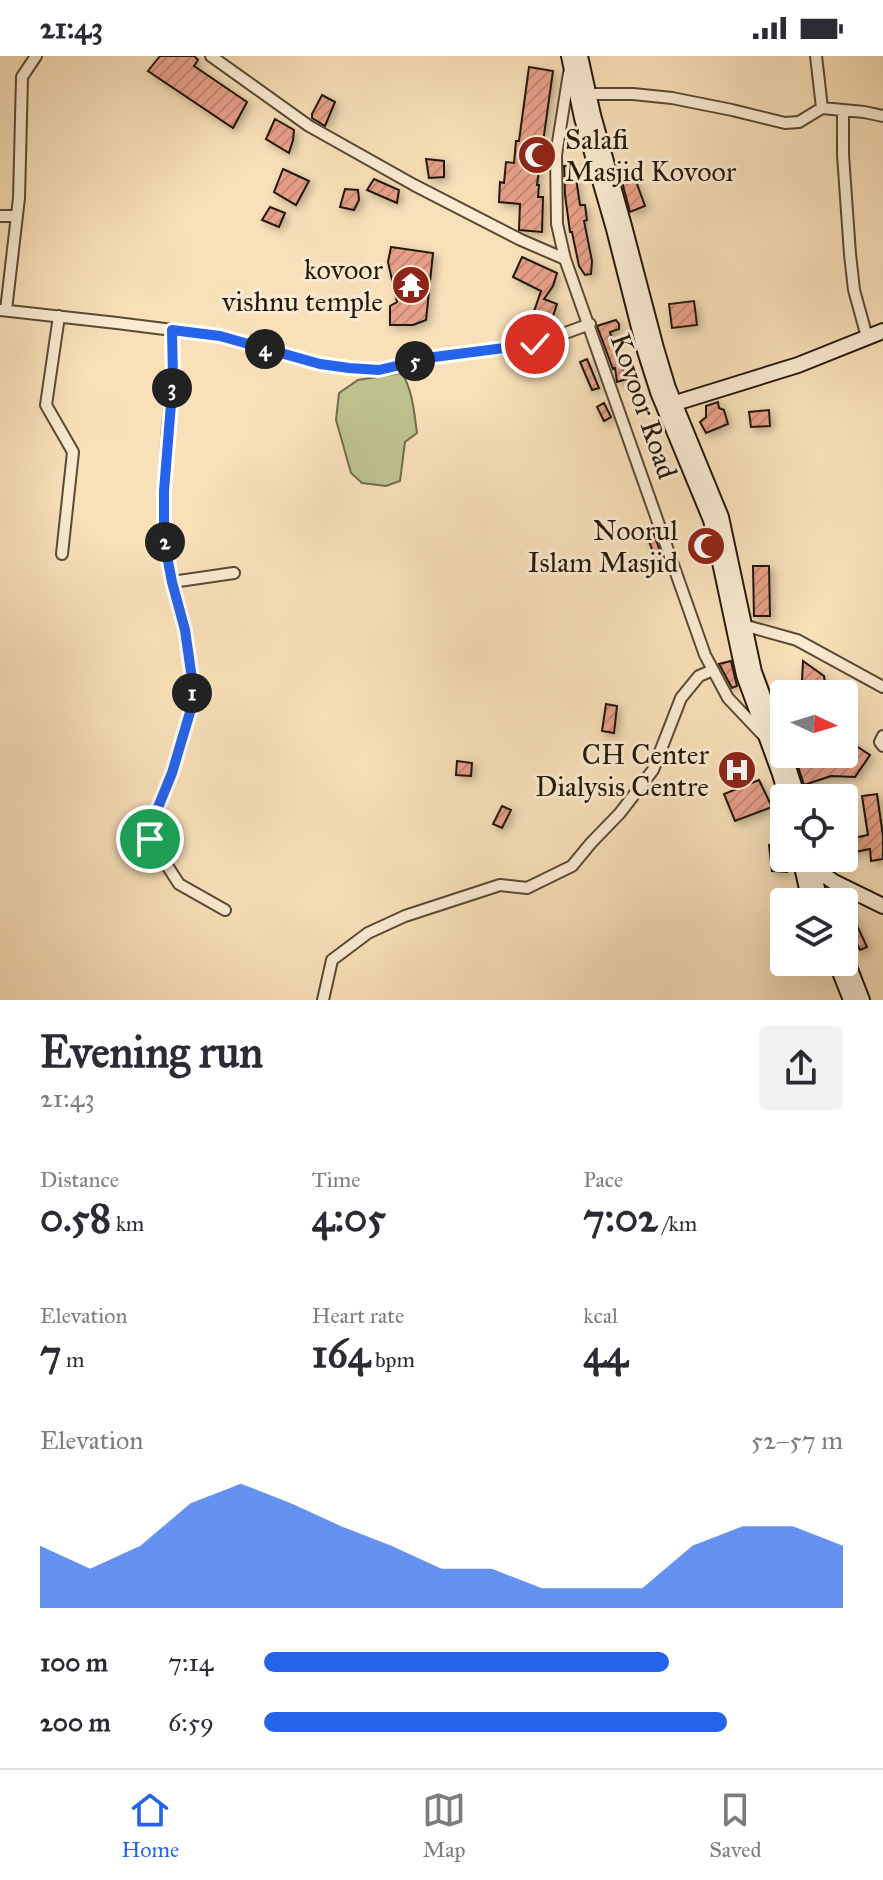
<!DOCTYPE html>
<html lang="en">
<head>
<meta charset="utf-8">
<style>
	body { margin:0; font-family:"IM FELL Great Primer",serif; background:#f2f2f3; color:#2b2b33; height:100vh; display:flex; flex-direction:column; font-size:30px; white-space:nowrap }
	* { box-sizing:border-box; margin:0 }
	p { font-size:26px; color:#7c7c81 }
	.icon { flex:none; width:44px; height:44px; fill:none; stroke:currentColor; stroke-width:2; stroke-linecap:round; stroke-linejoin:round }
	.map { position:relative; height:944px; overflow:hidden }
	.drawer { display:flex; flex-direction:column; background:#fff; flex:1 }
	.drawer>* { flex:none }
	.needle { width:52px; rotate:94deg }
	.fabs { position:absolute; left:770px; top:624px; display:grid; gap:16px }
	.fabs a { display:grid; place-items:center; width:88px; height:88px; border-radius:8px; background:#fff; box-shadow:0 8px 32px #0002; font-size:40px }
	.pin { position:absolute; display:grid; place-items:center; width:68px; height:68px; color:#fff; margin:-34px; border:4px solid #fff; border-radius:50%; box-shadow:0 2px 8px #0007 }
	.km { position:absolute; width:40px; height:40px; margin:-20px; border-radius:50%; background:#222; color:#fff; font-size:22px; line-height:40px; text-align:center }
	.round { display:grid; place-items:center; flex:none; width:84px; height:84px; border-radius:8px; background:#f2f2f3 }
	.headline { display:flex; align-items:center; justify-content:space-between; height:136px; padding:0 40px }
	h1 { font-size:44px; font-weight:700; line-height:60px }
	.metrics { display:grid; grid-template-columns:repeat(3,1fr); gap:12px; height:136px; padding:8px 40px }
	.metrics div { display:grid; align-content:center }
	.metrics b { font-size:40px; font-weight:700 }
	.metrics small { font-size:22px; font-weight:400 }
	.metrics p { font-size:22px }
	.chart { height:224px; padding:16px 40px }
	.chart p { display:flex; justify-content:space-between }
	.chart svg { width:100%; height:144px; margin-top:8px; fill:#2563eb; opacity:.7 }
	ul { padding:0 40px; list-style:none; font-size:26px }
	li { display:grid; grid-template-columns:128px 96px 1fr; align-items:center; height:60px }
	li i { height:20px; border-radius:10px; background:#2563eb }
	.status { display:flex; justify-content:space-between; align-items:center; height:56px; padding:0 40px; background:#fff; direction:ltr }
	.status svg { height:22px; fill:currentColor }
	.menu { display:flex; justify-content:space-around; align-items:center; height:112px; border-top:2px solid #e1e1e2; background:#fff; font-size:22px; color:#7c7c81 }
	.menu a { display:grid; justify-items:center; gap:4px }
	.menu .current { color:#2563eb }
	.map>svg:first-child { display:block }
	.park { fill:#bec28f; stroke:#716d4c; stroke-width:2 }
	.building { fill:url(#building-hatch); stroke:#241808; stroke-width:2; filter:url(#shadow) }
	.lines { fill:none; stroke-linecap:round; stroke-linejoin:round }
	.street-casing { stroke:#594a34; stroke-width:14 }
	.secondary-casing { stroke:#241808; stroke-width:18 }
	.street { stroke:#faebd2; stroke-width:10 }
	.secondary { stroke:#faebd2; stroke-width:14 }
	.route-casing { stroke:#fff; stroke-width:16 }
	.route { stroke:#2563eb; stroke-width:10 }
	.labels { text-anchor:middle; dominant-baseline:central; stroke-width:6; stroke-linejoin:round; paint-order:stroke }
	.poi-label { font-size:28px; fill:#241808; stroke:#faebd2; text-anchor:end }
	.street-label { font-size:28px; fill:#241808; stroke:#faebd2 }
</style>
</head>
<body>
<div class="status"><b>21:43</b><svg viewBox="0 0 49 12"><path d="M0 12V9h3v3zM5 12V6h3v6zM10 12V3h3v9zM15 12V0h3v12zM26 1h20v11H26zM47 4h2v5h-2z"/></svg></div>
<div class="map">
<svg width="883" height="944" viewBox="0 0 883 944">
	<defs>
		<pattern id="building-hatch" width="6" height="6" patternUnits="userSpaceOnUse" patternTransform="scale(2)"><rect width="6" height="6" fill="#e69f88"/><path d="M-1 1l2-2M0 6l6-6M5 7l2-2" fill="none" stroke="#c58874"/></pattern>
		<filter id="shadow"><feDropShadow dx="3.5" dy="3.5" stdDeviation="4" flood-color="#0004"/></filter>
	</defs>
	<rect width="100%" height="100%" fill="#f8e0b9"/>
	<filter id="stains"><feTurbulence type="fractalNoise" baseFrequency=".0025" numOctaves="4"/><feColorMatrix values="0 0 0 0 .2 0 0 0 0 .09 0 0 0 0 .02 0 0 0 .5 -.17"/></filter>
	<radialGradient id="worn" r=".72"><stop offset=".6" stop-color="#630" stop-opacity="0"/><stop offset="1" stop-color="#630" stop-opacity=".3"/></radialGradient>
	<path class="park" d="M402,317C413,336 414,356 417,377L405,386L400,425L386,430L362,427L351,417L336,364L339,337L358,324Z"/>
	<path class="building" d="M160,0H194L198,4L194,10L247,46L233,72L148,15Z
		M529,11L553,15L537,129H539L538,141H543L542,176L519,174L520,148L499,146L500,126L504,127L506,106L514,107L516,85H519Z
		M322,39L335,46L325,70L312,62V58Z
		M275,63L294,74L293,84L289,97L266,83Z
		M426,103L444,105V121L429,122Z
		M574,109L580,149H585L587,164L584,165L592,205L591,218L585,219L579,210L572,176H570L565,139L564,110Z
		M283,113L309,125L296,149L274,136Z
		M633,117L645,150L630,156L621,122Z
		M374,123L399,134L397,147L367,134Z
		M345,133L358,134L359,144L354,154L340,151Z
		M270,151L285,157L279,171L262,164Z
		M391,191L433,197L426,264L413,269H390V250L397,246L388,206Z
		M522,201L557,217L553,230L544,243L557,248L551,266L543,263L544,276L533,280L513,282L512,268L530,267L541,235L513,221Z
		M694,245L697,269L672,272L669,248Z
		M616,264L619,268V273L610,276L627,323L617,326L615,312L613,313L597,270Z
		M587,303L599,332L592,334L580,306Z
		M718,346L719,352L724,354L728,368L706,377L700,366L706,361V350Z
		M604,347L611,361L604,365L597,351Z
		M769,354L770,370L751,371L749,356Z
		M651,470L664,506L658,508L644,473Z
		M753,510H769L770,560H754Z
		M731,605L737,630L732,632L719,608Z
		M803,605L824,620L825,627L812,638L804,637L802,626Z
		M606,648L617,650L614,677L602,675Z
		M844,682L870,699L855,721L831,720L804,729L794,698H844Z
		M457,705L472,707L471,720L456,719Z
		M759,724L772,751L735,765L724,738Z
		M877,738L883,780V803L871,805L870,793L844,798V759H847L853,782L868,779L862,740Z
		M502,750L511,754L502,772L493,768Z
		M783,786L784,802H785L787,816L772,815L769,789Z
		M844,842L867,891L860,894L844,861Z"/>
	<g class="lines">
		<defs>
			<path id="street" d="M211,0L309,70L414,129L521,184L565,203
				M816,0L822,52
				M569,17L556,99L557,168L565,203L705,599L728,642L763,679
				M588,38H633L672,42L732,54L785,67L799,66L822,52L864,56L883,60
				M843,55V99L850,198L854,234L867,281
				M0,160H17
				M0,254L117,267L220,280L320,308L349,312L379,314L434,301L535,288L590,268
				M6,254L19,142L22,21L36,0
				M59,260L46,349L73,396L62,498
				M172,274L173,323L168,370L164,435V484L172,526L185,574L193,630L191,653L172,717L152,766L150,783L179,828L225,854
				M172,526L234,517
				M743,569L797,584L883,631
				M883,680L880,686L883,690
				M323,944L332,904L368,877L405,860L500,829L527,832L572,810L591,787L620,757L653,714L681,642L699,620L713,614"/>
			<path id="secondary" d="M569,0L582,62L614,173L645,295L658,336L711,464L744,619L780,718L787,742
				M580,0L593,59L624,170L656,292L668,332L721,461L754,616L784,697
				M669,351L682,345L798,309L883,275
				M784,698L798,742
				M800,802L810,846
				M811,802L818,837L822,846
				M814,812L834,826L883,850
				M844,898L862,944
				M836,906L851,944"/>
		</defs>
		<use href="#street" class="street-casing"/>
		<use href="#secondary" class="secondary-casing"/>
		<use href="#street" class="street"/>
		<use href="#secondary" class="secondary"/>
	</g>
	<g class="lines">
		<defs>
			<path id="route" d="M150,783L152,766L172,717L191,653L193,630L185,574L172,526L164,484V435L173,323L172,274L220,280L320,308L349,312L379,314L434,301L535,288"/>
		</defs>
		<use href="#route" class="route-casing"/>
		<use href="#route" class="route"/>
	</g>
	<defs>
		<symbol id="mosque-disc" viewBox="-11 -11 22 22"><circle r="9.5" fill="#8f2418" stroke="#faebd2"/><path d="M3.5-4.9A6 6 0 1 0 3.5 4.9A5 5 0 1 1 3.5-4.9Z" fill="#fff"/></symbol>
		<symbol id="temple-disc" viewBox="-11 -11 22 22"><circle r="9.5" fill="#8f2418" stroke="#faebd2"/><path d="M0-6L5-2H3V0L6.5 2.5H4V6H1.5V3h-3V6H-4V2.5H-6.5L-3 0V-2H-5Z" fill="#fff"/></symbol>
		<symbol id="hospital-disc" viewBox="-11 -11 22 22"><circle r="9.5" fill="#8f2418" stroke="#faebd2"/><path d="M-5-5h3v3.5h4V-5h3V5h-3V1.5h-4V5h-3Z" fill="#fff"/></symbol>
	</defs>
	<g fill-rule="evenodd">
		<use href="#mosque-disc" x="515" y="77" width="44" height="44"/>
		<use href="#temple-disc" x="389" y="207" width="44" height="44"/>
		<use href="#mosque-disc" x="684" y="468" width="44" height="44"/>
		<use href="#hospital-disc" x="715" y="692" width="44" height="44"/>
	</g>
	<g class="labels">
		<g class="poi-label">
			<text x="565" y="83" text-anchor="start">Salafi<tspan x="565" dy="32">Masjid Kovoor</tspan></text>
			<text x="383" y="213">kovoor<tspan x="383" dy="32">vishnu temple</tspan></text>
			<text x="678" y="474">Noorul<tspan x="678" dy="32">Islam Masjid</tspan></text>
			<text x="709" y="698">CH Center<tspan x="709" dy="32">Dialysis Centre</tspan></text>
		</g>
		<g class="street-label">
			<text transform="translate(644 350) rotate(71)">Kovoor Road</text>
		</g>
	</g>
	<rect width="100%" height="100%" filter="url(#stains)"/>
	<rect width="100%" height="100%" fill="url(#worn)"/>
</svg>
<div class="fabs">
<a><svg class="needle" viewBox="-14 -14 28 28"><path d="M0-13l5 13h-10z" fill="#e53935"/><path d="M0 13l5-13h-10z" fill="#7c7c81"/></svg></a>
<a><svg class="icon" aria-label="locate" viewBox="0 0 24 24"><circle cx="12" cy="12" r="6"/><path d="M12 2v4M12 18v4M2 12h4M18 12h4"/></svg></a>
<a><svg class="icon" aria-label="layers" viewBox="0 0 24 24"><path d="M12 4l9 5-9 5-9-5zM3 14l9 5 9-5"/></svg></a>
</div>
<div class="pin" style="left:150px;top:783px;background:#1e9e55"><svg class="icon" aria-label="arrive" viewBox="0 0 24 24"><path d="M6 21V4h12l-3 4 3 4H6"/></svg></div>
<div class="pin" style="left:535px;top:288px;background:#d93025"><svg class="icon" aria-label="check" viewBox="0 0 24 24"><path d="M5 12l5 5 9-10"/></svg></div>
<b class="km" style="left:192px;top:637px">1</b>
<b class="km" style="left:165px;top:486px">2</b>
<b class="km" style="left:172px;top:332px">3</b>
<b class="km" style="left:265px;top:293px">4</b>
<b class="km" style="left:415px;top:305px">5</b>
</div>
<section class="drawer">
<div class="headline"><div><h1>Evening run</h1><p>21:43</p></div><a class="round"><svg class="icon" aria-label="share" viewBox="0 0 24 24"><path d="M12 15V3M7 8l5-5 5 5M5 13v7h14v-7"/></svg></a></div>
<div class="metrics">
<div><p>Distance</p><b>0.58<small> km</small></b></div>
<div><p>Time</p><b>4:05</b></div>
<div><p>Pace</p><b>7:02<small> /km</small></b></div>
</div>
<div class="metrics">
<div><p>Elevation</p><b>7<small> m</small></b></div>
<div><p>Heart rate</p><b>164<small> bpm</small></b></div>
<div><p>kcal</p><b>44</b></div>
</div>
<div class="chart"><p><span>Elevation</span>52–57 m</p>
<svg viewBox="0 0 160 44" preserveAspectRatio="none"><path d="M0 44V25L10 32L20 25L30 12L40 6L50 12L60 19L70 25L80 32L90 32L100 38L110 38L120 38L130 25L140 19L150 19L160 25V44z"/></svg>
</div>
<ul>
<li><b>100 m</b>7:14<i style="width:70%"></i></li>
<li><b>200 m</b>6:59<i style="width:80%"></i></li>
</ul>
</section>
<nav class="menu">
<a class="current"><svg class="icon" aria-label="home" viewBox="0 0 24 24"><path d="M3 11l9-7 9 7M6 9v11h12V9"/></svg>Home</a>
<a><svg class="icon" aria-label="map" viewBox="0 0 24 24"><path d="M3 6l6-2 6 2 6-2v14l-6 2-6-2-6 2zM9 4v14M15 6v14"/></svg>Map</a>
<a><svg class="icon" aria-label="saved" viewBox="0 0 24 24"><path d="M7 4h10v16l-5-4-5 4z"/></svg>Saved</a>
</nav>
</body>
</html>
